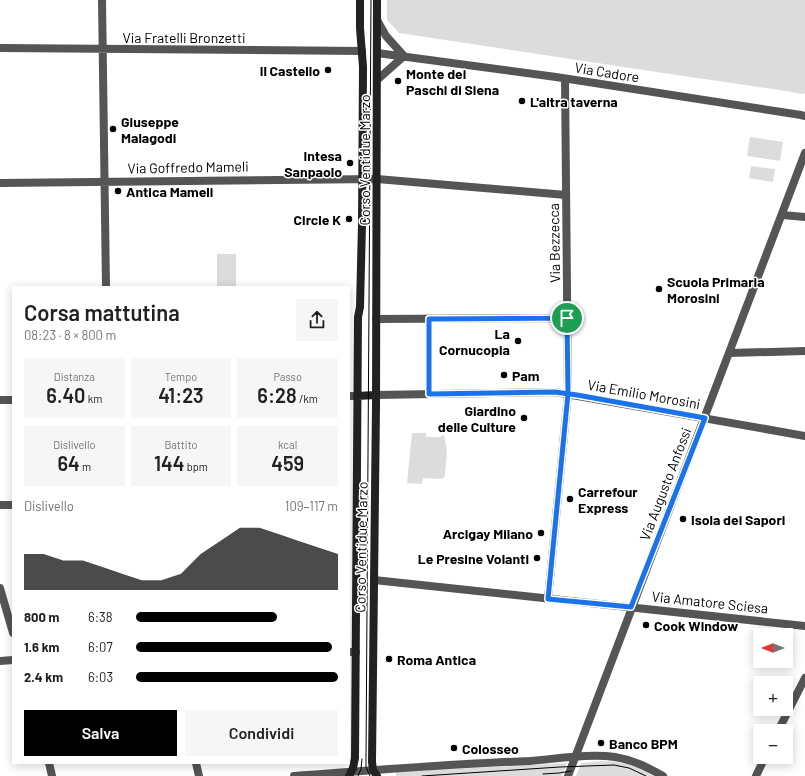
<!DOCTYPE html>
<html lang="it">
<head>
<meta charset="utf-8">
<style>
	body { margin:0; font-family:Barlow,sans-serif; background:#f6f6f6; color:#202124; height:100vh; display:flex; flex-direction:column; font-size:15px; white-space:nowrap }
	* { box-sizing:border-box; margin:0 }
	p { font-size:13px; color:#757577 }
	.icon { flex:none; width:22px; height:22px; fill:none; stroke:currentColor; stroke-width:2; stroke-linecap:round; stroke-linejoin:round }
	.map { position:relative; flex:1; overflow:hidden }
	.details { position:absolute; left:12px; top:286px; width:338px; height:478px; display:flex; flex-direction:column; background:#fff; border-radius:0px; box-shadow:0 2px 10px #0003 }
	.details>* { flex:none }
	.needle { width:26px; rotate:270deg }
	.controls { position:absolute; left:753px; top:628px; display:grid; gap:8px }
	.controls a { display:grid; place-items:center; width:40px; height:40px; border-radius:0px; background:#fff; box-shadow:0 2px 10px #0003; font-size:20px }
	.pin { position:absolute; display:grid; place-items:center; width:34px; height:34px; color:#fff; margin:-17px; border:2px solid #fff; border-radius:50%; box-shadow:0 1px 4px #0007 }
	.round { display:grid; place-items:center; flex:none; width:42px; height:42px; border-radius:0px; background:#f6f6f6 }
	.head { display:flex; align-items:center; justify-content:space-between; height:68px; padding:0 12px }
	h1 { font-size:22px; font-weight:600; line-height:30px }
	.stats { display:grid; grid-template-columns:repeat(3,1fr); gap:6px; height:68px; padding:4px 12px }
	.stats div { display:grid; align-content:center; border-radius:0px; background:#f6f6f6; text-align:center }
	.stats b { font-size:20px; font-weight:600 }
	.stats small { font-size:11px; font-weight:400 }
	.stats p { font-size:11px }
	.chart { height:112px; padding:8px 12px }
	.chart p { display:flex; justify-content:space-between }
	.chart svg { width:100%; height:72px; margin-top:4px; fill:#000; opacity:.7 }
	.primary-button { display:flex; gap:8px; margin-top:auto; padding:8px 12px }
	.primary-button a { flex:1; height:46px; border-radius:0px; background:#000; color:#fff; font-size:16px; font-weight:600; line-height:46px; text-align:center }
	.primary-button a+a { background:#f6f6f6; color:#202124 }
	ul { padding:0 12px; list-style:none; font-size:13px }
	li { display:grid; grid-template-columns:64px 48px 1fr; align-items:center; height:30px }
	li i { height:10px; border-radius:5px; background:#000 }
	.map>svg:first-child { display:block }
	.green { fill:#dcdcdc }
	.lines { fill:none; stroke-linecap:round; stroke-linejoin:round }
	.minor { stroke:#555; stroke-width:8 }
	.tertiary { stroke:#555; stroke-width:8 }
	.secondary { stroke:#222; stroke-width:8 }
	.tram { stroke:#000; stroke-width:1 }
	.route-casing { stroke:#fff; stroke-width:8 }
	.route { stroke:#1a73e8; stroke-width:5 }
	.poi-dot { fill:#000; stroke:#fff; stroke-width:1.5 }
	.labels { text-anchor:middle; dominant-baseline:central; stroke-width:3; stroke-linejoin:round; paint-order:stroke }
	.street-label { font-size:14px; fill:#000; stroke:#fff }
	.poi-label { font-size:14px; font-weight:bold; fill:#000; stroke:#fff; text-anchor:start }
</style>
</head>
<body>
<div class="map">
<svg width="805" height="776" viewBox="0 0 805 776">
	<rect width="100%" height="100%" fill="#fff"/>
	<path class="green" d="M387,0H805V93L803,94L773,89L670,74L399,33L387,20Z
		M750,137L783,142L780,161L747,156Z
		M751,166L775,169L773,182L749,178Z
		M217,254H236V286H217Z
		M412,433H426V437H440L444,435L447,451L445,476L442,479L423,478L422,484L407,483Z
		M604,761C623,761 638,767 654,776H576L581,763Z
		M567,763L562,776H396V772Z"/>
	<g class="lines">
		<path class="minor" d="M102,0L106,287
			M377,20L386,36L404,56
			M0,48L362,51
			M377,53L556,77L801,115L805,116
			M377,80L404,56
			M0,183L377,179L566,195
			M782,215L805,217
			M376,319L567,318
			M429,319V394
			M729,353L805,351
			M376,395L555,392L805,436
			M349,396H357
			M0,400H13
			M0,505H13
			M374,580L805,626
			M0,588L13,633
			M548,599L568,394L565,79
			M349,652H356
			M0,661L13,660
			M778,731L805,678
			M49,763L52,776
			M196,763L199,776
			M568,776L805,153
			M756,776L765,757"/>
		<path class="tertiary" d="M294,776C373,770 451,764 530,761C556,759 590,753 615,757C633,760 647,767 663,776"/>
		<path class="secondary" d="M377,0L376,405L372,762L373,770L377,776
			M357,396L376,395
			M349,776L353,768L355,758L358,317L360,307L362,224L363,67L360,28V0"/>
		<path class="tram" d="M543,774L559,773L571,771
			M358,776L361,769L362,759
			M370,776L366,767V760L371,0
			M422,776L560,767L614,765L629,768L646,776"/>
	</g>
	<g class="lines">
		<defs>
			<path id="route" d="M567,318L568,394L548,599L631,607L705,418L577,395L555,392L429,394V319L567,318"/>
		</defs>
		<use href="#route" class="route-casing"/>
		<use href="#route" class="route"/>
	</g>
	<g class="poi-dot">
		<circle cx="328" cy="70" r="4"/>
		<circle cx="398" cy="81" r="4"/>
		<circle cx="522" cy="101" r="4"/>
		<circle cx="113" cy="129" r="4"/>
		<circle cx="350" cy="163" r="4"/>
		<circle cx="118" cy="191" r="4"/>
		<circle cx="349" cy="219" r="4"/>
		<circle cx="659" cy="289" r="4"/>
		<circle cx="518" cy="341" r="4"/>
		<circle cx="504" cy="375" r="4"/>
		<circle cx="524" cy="418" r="4"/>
		<circle cx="570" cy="499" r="4"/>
		<circle cx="683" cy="519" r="4"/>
		<circle cx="541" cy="533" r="4"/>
		<circle cx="537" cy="558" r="4"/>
		<circle cx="646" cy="625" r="4"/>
		<circle cx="389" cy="659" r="4"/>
		<circle cx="601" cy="743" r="4"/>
		<circle cx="454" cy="748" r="4"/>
	</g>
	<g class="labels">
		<g class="street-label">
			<text x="184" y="37">Via Fratelli Bronzetti</text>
			<text transform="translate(607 72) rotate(9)">Via Cadore</text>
			<text transform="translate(364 160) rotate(-90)">Corso Ventidue Marzo</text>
			<text transform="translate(188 167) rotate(-1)">Via Goffredo Mameli</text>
			<text transform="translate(554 243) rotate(-91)">Via Bezzecca</text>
			<text transform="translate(644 394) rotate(10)">Via Emilio Morosini</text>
			<text transform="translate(665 484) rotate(-69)">Via Augusto Anfossi</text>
			<text transform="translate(361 547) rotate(-89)">Corso Ventidue Marzo</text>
			<text transform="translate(710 602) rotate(6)">Via Amatore Sciesa</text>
		</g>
		<g class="poi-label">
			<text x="320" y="70" text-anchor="end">Il Castello</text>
			<text x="406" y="73">Monte dei<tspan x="406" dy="16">Paschi di Siena</tspan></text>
			<text x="530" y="101">L'altra taverna</text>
			<text x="121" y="121">Giuseppe<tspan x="121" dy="16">Malagodi</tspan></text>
			<text x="342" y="155" text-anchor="end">Intesa<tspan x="342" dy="16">Sanpaolo</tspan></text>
			<text x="126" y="191">Antica Mameli</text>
			<text x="341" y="219" text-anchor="end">Circle K</text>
			<text x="667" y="281">Scuola Primaria<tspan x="667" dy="16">Morosini</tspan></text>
			<text x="510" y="333" text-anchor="end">La<tspan x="510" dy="16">Cornucopia</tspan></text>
			<text x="512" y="375">Pam</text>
			<text x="516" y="410" text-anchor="end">Giardino<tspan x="516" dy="16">delle Culture</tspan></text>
			<text x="578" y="491">Carrefour<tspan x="578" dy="16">Express</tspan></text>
			<text x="691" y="519">Isola dei Sapori</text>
			<text x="533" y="533" text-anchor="end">Arcigay Milano</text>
			<text x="529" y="558" text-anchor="end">Le Presine Volanti</text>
			<text x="654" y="625">Cook Window</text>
			<text x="397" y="659">Roma Antica</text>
			<text x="609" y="743">Banco BPM</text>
			<text x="462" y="748">Colosseo</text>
		</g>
	</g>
</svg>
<div class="controls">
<a><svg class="needle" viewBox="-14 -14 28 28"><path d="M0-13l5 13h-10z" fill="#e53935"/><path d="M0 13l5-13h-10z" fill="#757577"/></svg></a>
<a>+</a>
<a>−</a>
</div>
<div class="pin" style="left:567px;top:318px;background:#1e9e55"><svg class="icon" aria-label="arrive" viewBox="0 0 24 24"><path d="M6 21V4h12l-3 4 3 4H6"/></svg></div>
<section class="details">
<div class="head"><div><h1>Corsa mattutina</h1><p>08:23 · 8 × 800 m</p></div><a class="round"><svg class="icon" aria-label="share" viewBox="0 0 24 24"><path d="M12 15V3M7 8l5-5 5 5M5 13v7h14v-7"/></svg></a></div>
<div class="stats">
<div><p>Distanza</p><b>6.40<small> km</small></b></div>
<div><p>Tempo</p><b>41:23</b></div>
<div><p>Passo</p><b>6:28<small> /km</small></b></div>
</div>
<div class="stats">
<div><p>Dislivello</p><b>64<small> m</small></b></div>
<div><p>Battito</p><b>144<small> bpm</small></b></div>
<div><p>kcal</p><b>459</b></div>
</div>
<div class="chart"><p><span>Dislivello</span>109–117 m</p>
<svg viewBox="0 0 160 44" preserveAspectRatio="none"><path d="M0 44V22L10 22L20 26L30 26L40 30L50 34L60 38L70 38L80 34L90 22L100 14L110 6L120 6L130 10L140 14L150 18L160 22V44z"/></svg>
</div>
<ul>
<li><b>800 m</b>6:38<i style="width:70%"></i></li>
<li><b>1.6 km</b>6:07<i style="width:97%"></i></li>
<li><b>2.4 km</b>6:03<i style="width:100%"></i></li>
</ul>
<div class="primary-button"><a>Salva</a><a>Condividi</a></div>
</section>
</div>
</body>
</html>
